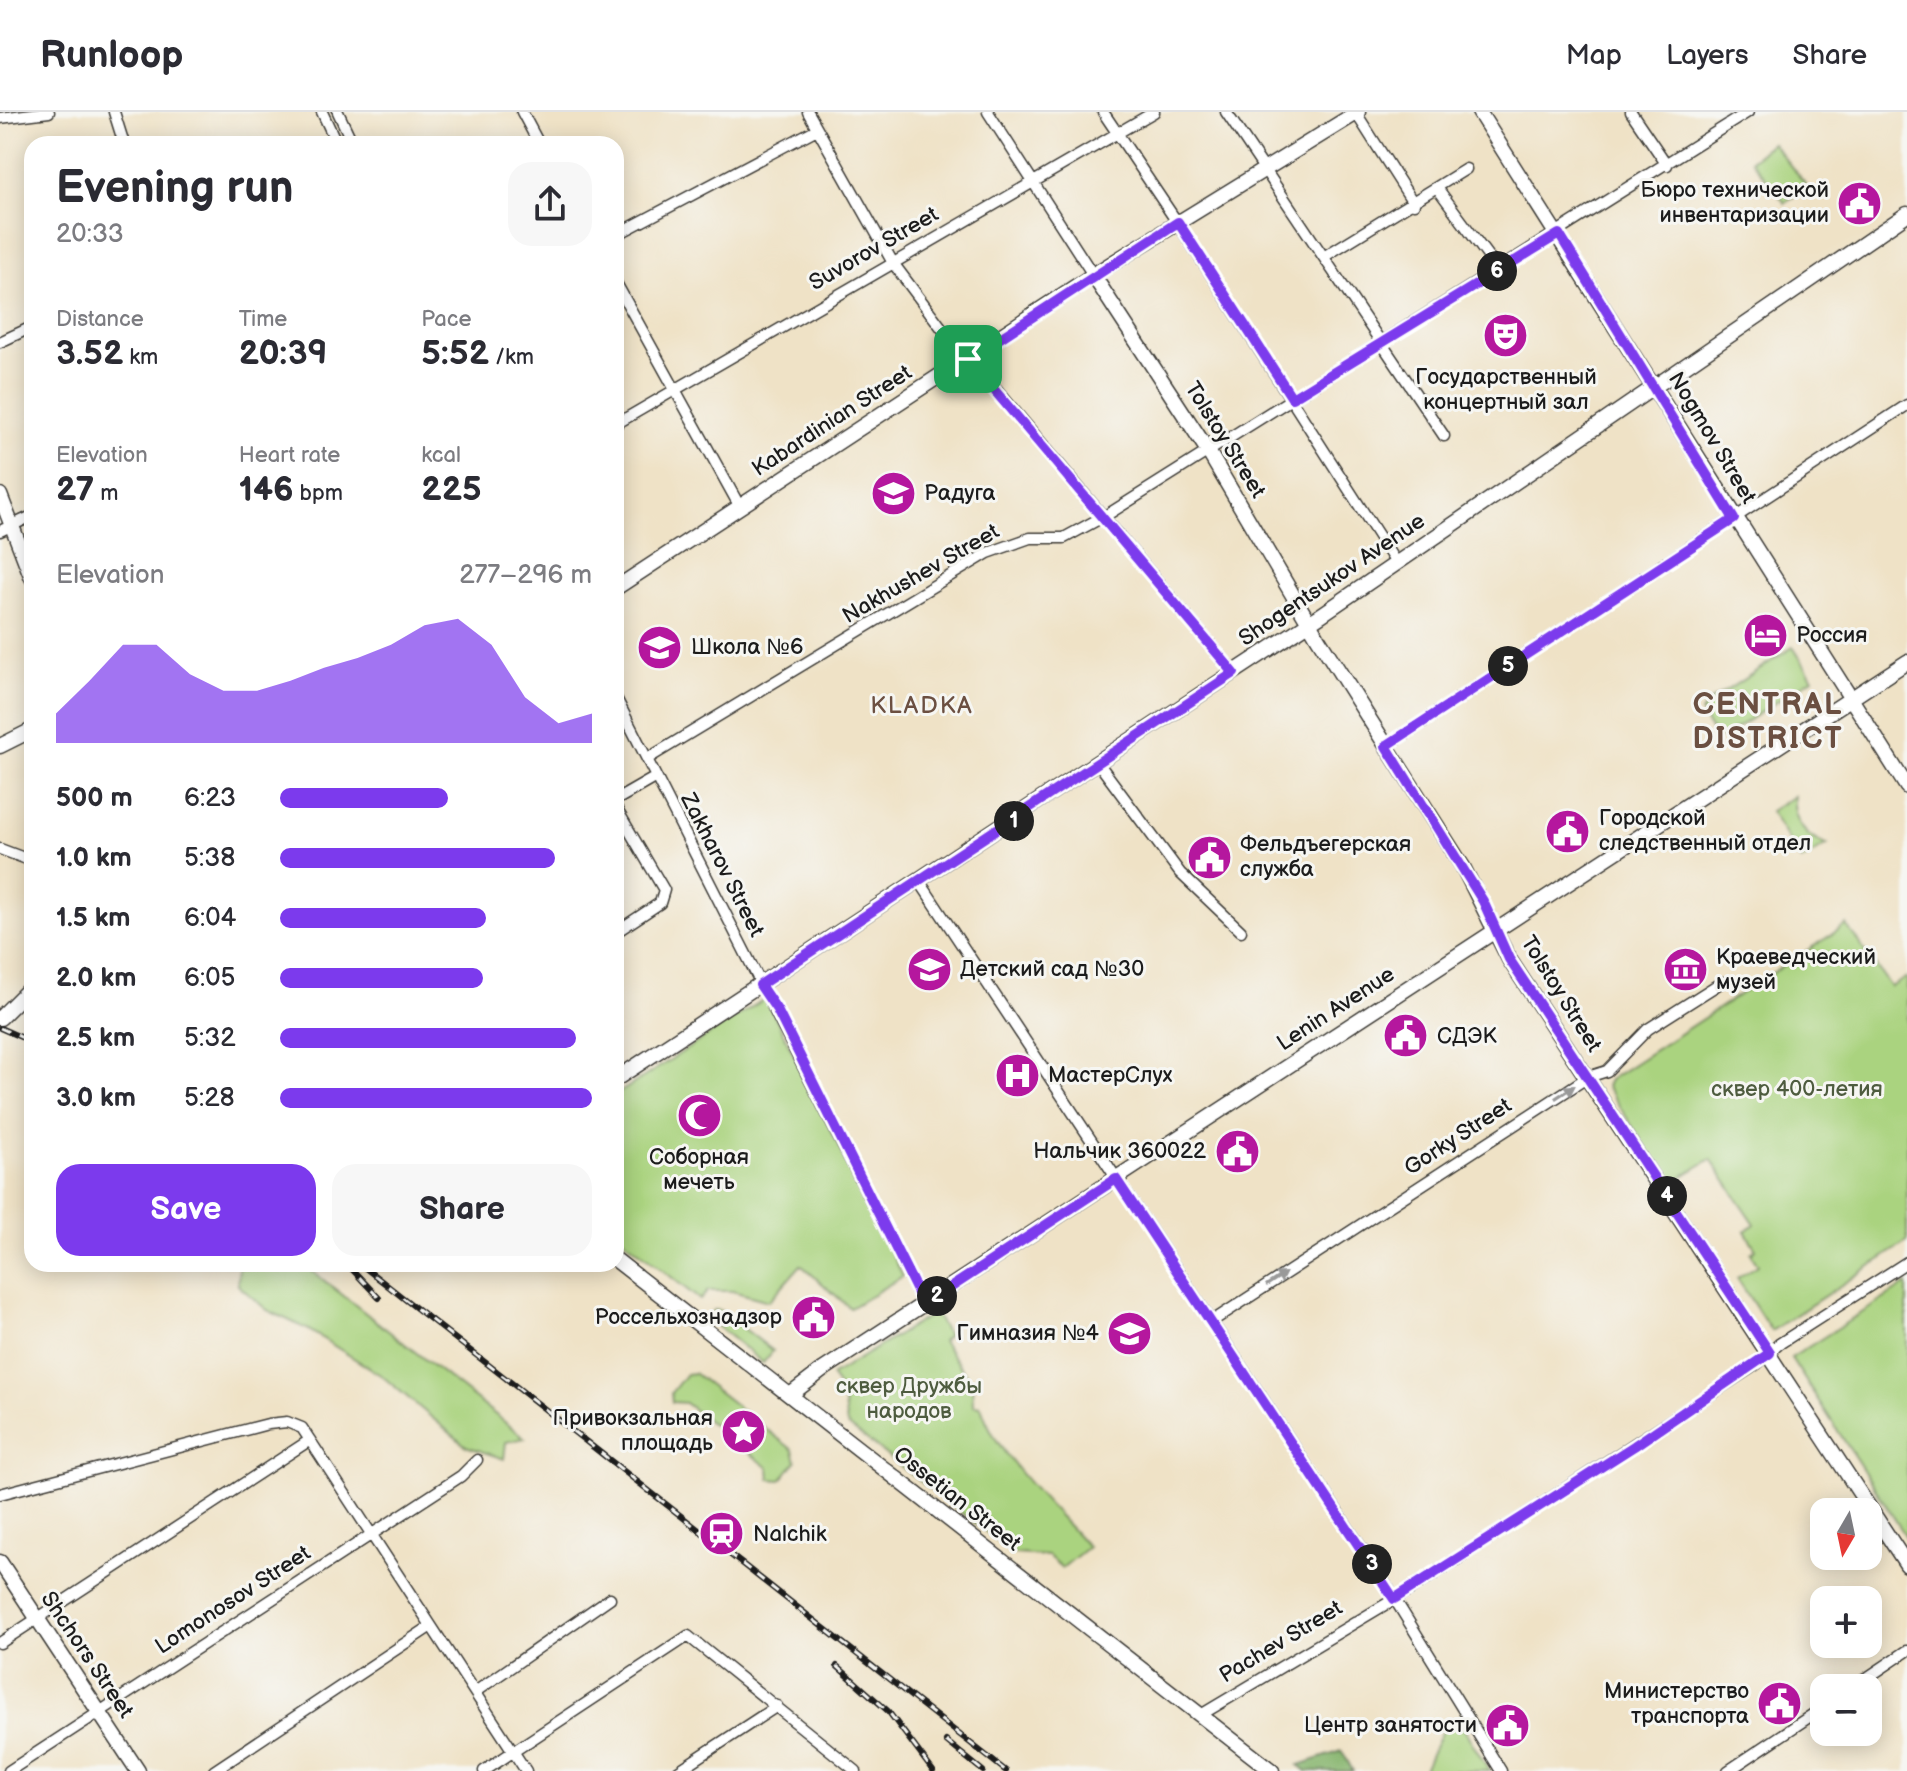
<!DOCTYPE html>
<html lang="en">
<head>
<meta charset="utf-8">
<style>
	body { margin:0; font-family:"Balsamiq Sans",sans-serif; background:#f7f7f7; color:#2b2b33; height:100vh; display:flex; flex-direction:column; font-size:30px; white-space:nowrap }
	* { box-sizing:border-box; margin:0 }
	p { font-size:26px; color:#7c7c81 }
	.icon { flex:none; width:44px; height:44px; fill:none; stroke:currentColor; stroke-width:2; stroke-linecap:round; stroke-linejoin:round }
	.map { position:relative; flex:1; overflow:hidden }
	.panel { position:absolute; left:24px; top:24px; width:600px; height:1136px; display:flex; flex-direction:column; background:#fff; border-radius:24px; box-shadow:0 4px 20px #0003 }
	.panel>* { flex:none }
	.needle { width:52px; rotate:189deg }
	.tools { position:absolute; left:1810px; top:1386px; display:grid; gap:16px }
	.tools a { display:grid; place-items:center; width:72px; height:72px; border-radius:16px; background:#fff; box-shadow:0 4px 20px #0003; font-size:40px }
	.pin { position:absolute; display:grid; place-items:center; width:68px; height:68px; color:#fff; margin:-34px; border-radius:16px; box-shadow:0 4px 12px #0006 }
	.km { position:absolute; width:40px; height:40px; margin:-20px; border-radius:50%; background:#222; color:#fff; font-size:22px; line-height:40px; text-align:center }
	.round { display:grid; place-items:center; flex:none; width:84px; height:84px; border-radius:24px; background:#f7f7f7 }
	.head { display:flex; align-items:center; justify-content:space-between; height:136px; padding:0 32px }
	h1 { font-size:44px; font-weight:700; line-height:60px }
	.stats { display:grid; grid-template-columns:repeat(3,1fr); gap:12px; height:136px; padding:8px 32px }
	.stats div { display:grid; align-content:center }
	.stats b { font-size:34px; font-weight:700 }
	.stats small { font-size:22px; font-weight:400 }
	.stats p { font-size:22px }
	.chart { height:224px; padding:16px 32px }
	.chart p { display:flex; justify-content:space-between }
	.chart svg { width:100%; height:144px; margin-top:8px; fill:#7c3aed; opacity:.7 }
	.action { display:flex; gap:16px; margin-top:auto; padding:16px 32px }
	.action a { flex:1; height:92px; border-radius:24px; background:#7c3aed; color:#fff; font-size:32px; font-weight:700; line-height:92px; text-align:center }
	.action a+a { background:#f7f7f7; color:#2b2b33 }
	ul { padding:0 32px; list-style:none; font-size:26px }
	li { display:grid; grid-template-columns:128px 96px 1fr; align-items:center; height:60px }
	li i { height:20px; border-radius:10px; background:#7c3aed }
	header { display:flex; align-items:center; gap:48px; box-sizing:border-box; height:112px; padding:0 40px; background:#fff; border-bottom:2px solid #e1e1e2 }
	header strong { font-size:38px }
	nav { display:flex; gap:44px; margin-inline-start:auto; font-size:28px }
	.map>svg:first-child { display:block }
	.green { fill:#aad37f; stroke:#63784e; stroke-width:2 }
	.forest { fill:#87b56e; stroke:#526845; stroke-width:2 }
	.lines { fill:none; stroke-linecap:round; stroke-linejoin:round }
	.street-casing { stroke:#3c3a36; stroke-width:13 }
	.secondary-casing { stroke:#3c3a36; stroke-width:17 }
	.street { stroke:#fff; stroke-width:10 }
	.secondary { stroke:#fff; stroke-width:14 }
	.rail-casing { stroke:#1c1c1c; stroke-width:6 }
	.rail { stroke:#f6f6f2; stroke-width:3; stroke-dasharray:9; stroke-linecap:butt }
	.oneway { fill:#999 }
	.route-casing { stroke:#fff; stroke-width:16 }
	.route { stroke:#7c3aed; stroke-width:10 }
	.labels { text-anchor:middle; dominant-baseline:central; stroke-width:6; stroke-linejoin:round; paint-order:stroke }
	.poi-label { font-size:22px; fill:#1c1c1c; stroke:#f6f6f2; text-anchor:start }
	.street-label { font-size:22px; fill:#1c1c1c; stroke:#f6f6f2 }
	.park-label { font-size:22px; fill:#4e5c3f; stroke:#f6f6f2 }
	.neighbourhood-label { font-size:24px; letter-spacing:2px; fill:#6b4f41; stroke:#f6f6f2 }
	.district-label { font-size:30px; font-weight:bold; letter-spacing:2px; fill:#6b4f41; stroke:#f6f6f2 }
</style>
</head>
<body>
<header>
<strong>Runloop</strong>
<nav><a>Map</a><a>Layers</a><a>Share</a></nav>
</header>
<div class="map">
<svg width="1907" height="1659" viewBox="0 0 1907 1659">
	<rect width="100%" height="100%" fill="#f6f6f2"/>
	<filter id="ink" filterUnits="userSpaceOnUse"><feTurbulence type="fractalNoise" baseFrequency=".0125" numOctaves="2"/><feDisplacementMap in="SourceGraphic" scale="16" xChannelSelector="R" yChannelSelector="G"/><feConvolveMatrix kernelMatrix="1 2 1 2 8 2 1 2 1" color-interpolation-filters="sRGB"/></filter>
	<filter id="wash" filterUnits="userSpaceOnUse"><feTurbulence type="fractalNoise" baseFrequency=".006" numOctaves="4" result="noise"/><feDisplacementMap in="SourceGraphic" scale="32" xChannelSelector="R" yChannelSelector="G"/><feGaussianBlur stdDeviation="1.8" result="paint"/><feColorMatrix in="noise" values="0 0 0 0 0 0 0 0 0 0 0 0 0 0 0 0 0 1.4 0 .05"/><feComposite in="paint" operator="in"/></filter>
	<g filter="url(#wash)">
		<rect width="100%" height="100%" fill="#efe2c6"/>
		<path class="green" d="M1772,31L1807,74L1785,91L1751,48Z
			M1793,535L1813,566L1718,628L1701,602L1706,592Z
			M1794,684C1792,707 1805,727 1827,733L1801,749L1770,699Z
			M1846,813L1891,875L1907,865V1130L1771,1219L1737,1166L1758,1153L1751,1141L1756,1137L1745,1119L1755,1112L1711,1047L1670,1072L1606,974L1609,968Z
			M766,886L903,1164L850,1196L801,1153L769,1189L732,1179H708L700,1188L616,1121V983Z
			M239,1152H303L525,1326L506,1330L504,1347L466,1334L382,1264L307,1217L267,1198L238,1173Z
			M1907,1172V1426L1791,1246Z
			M714,1198L721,1199L773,1239L763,1251L711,1209L709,1203Z
			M934,1201L948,1223L942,1229L972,1271L973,1293L981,1294C996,1345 1053,1395 1088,1435L1062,1456L1048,1444L1015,1442L847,1313L842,1279L831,1264Z
			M694,1261L793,1338L796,1349L781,1368L770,1367L769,1356L685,1291L672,1290L671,1281L686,1262Z
			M1447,1608L1464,1617L1489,1659H1423Z"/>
		<path class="forest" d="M1342,1639L1353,1659H1307L1299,1653Z"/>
	</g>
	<g filter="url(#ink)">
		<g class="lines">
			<defs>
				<path id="street" d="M114,0L124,32
					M322,0L337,32
					M338,0L353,32
					M522,0L539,32
					M808,0L893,151L959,239L977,254L1234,561
					M988,0L1093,163
					M1103,0L1183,119L1396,451
					M1226,0L1444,324
					M1631,0L1667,53
					M1356,1L1414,92
					M0,6L49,0
					M1438,77L1498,158
					M616,123L817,17
					M1325,144L1466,57
					M616,171L740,395
					M0,230L32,215
					M616,312L1154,0
					M0,419L32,404
					M616,586L924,1193
					M1386,634L1907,293
					M647,647L988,441L1030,426H1064L1110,401L1748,0
					M1099,652L1180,761L1241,819
					M616,688L656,665
					M616,696L664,778L660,791L616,820
					M0,737L32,749
					M920,770L1386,1473L1501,1659
					M1211,1210L1588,965L1607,959L1648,917L1722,870
					M0,1382L268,1312L287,1310L302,1316L526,1659
					M0,1531L310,1328
					M1852,1576L1907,1539
					M475,1580L610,1486
					M1199,1604L1408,1479L1757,1252L1779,1232L1907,1150
					M9,1659L461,1364L477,1348
					M214,1659L431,1514
					M484,1659L688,1524L856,1659
					M678,1659L777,1594
					M1728,1659L1824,1595"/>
				<path id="secondary" d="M1479,0L1907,675
					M1093,163L1208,339L1318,526L1463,755L1509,847L1907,1453
					M0,383L32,466
					M616,476L1093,163L1358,0
					M0,634L32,618
					M0,906L32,874
					M616,967L1321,503L1907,102
					M616,1148L1272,1659
					M790,1283L824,1257L1907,550
					M0,1450L138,1659"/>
			</defs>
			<use href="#street" class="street-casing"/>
			<use href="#secondary" class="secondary-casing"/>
			<use href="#street" class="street"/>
			<use href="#secondary" class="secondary"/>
			<defs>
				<path id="rail" d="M0,916L32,930
					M347,1152L379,1186
					M360,1152L1006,1659
					M837,1554L888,1599L933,1659
					M946,1629L983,1659"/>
			</defs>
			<use href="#rail" class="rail-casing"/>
			<use href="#rail" class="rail"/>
		</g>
		<defs><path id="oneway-solid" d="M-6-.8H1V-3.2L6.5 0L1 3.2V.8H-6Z" transform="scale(2)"/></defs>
		<g class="oneway">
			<use href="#oneway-solid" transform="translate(1565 980) rotate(-33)"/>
			<use href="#oneway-solid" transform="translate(1276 1167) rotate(-33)"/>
		</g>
	</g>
	<g class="lines" filter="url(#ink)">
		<defs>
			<path id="route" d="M1178,110L1292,286L1559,122L1734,407L1386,634L1483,789L1509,847L1770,1241L1634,1334L1394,1487L1116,1067L924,1193L777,898L760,873L1234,561L968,247Z"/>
		</defs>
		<use href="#route" class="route-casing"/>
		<use href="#route" class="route"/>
	</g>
	<defs>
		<symbol id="civic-disc" viewBox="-11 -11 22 22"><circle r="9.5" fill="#b5179e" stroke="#f6f6f2"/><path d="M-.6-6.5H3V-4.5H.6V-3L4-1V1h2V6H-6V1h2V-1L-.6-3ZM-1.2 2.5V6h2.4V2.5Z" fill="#fff"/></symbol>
		<symbol id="theatre-disc" viewBox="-11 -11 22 22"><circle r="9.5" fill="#b5179e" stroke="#f6f6f2"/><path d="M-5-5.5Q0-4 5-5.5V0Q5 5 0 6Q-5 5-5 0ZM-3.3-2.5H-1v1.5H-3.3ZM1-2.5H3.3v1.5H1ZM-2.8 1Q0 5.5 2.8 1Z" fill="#fff"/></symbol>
		<symbol id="school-disc" viewBox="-11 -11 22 22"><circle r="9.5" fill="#b5179e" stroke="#f6f6f2"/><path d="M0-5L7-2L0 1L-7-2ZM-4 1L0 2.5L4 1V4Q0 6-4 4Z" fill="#fff"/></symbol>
		<symbol id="hotel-disc" viewBox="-11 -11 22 22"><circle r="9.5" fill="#b5179e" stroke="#f6f6f2"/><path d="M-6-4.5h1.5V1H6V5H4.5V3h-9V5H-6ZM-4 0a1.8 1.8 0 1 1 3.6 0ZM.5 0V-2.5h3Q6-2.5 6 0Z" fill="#fff"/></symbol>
		<symbol id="museum-disc" viewBox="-11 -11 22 22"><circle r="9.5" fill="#b5179e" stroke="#f6f6f2"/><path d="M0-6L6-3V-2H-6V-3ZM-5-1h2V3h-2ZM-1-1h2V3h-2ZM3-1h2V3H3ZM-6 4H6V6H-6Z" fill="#fff"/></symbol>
		<symbol id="hospital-disc" viewBox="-11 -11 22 22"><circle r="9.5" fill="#b5179e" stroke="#f6f6f2"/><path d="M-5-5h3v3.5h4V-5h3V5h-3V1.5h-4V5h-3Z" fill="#fff"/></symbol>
		<symbol id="mosque-disc" viewBox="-11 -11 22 22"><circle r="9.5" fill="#b5179e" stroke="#f6f6f2"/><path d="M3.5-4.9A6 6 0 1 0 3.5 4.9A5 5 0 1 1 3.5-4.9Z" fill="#fff"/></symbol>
		<symbol id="sight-disc" viewBox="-11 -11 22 22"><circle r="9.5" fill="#b5179e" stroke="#f6f6f2"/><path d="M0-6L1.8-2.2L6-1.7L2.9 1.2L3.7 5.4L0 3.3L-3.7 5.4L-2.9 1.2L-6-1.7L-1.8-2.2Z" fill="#fff"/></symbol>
		<symbol id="station-disc" viewBox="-11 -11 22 22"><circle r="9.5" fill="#b5179e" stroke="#f6f6f2"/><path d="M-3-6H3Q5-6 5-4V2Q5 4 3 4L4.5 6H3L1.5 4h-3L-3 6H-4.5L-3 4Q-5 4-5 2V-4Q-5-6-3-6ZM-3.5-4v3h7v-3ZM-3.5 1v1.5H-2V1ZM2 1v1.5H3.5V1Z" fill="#fff"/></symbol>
	</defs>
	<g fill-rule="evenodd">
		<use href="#civic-disc" x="1834" y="66" width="51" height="51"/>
		<use href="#theatre-disc" x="1480" y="198" width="51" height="51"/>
		<use href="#school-disc" x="868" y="356" width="51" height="51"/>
		<use href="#hotel-disc" x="1740" y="498" width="51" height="51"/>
		<use href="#school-disc" x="634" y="510" width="51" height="51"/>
		<use href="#civic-disc" x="1542" y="694" width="51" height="51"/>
		<use href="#civic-disc" x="1184" y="720" width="51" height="51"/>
		<use href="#school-disc" x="904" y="832" width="51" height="51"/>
		<use href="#museum-disc" x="1660" y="832" width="51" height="51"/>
		<use href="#civic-disc" x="1380" y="898" width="51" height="51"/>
		<use href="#hospital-disc" x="992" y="938" width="51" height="51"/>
		<use href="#mosque-disc" x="674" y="978" width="51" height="51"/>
		<use href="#civic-disc" x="1212" y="1014" width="51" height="51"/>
		<use href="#civic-disc" x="788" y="1180" width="51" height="51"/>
		<use href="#school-disc" x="1104" y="1196" width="51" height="51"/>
		<use href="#sight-disc" x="718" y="1294" width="51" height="51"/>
		<use href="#station-disc" x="696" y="1396" width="51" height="51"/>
		<use href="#civic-disc" x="1754" y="1566" width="51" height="51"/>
		<use href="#civic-disc" x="1482" y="1588" width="51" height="51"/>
	</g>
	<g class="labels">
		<g class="poi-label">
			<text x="1829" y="78" text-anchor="end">Бюро технической<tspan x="1829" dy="25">инвентаризации</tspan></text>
			<text x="1506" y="265" text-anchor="middle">Государственный<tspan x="1506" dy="25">концертный зал</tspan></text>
			<text x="924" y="381">Радуга</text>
			<text x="1796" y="523">Россия</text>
			<text x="691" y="535">Школа №6</text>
			<text x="1599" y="706">Городской<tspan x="1599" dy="25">следственный отдел</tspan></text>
			<text x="1240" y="732">Фельдъегерская<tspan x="1240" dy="25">служба</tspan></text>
			<text x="1716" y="845">Краеведческий<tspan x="1716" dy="25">музей</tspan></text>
			<text x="960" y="857">Детский сад №30</text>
			<text x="1437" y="924">СДЭК</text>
			<text x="1048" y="963">МастерСлух</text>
			<text x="1206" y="1039" text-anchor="end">Нальчик 360022</text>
			<text x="699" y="1045" text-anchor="middle">Соборная<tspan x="699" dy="25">мечеть</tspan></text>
			<text x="782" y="1205" text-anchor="end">Россельхознадзор</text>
			<text x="1099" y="1221" text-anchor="end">Гимназия №4</text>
			<text x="713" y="1306" text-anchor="end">Привокзальная<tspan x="713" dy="25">площадь</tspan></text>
			<text x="753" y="1422">Nalchik</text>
			<text x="1749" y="1579" text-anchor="end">Министерство<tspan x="1749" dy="25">транспорта</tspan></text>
			<text x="1477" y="1613" text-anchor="end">Центр занятости</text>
		</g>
		<g class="street-label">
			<text transform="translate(874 137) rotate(-30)">Suvorov Street</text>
			<text transform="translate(832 309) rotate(-33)">Kabardinian Street</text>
			<text transform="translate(1712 326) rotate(59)">Nogmov Street</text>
			<text transform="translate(1225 328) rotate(58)">Tolstoy Street</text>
			<text transform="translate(921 462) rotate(-30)">Nakhushev Street</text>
			<text transform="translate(1332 468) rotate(-34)">Shogentsukov Avenue</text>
			<text transform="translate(722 753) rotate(63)">Zakharov Street</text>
			<text transform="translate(1561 882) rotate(58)">Tolstoy Street</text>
			<text transform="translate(1336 897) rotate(-33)">Lenin Avenue</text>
			<text transform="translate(1458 1025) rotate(-33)">Gorky Street</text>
			<text transform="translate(957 1387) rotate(38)">Ossetian Street</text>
			<text transform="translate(233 1488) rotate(-33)">Lomonosov Street</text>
			<text transform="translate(1281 1530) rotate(-31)">Pachev Street</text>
			<text transform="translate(87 1543) rotate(56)">Shchors Street</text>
		</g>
		<g class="park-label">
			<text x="1797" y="977">сквер 400-летия</text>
			<text x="909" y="1274">сквер Дружбы<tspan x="909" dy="25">народов</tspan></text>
		</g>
		<g class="neighbourhood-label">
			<text x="922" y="593">KLADKA</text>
		</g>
		<g class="district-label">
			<text x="1768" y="593">CENTRAL<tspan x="1768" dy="34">DISTRICT</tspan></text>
		</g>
	</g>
</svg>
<div class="tools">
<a><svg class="needle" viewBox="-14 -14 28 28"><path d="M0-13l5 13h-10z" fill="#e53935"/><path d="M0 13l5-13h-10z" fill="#7c7c81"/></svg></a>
<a>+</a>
<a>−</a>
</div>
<div class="pin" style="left:968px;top:247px;background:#1e9e55"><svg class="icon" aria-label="arrive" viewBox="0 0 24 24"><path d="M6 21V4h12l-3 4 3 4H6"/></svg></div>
<b class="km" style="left:1014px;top:709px">1</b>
<b class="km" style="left:937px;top:1184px">2</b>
<b class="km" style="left:1372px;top:1452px">3</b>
<b class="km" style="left:1667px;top:1084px">4</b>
<b class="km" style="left:1508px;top:554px">5</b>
<b class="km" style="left:1497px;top:159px">6</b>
<section class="panel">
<div class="head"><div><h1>Evening run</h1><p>20:33</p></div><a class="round"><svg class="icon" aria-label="share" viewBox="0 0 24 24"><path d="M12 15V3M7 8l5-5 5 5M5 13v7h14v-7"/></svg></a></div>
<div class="stats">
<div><p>Distance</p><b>3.52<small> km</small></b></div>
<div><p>Time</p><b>20:39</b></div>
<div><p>Pace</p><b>5:52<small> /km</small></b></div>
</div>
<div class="stats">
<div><p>Elevation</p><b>27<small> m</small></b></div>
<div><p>Heart rate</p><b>146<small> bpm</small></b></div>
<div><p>kcal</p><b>225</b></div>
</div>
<div class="chart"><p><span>Elevation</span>277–296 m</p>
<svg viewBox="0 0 160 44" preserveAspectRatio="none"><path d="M0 44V35L10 25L20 14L30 14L40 23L50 28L60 28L70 25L80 21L90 18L100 14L110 8L120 6L130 14L140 30L150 38L160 35V44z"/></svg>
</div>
<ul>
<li><b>500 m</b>6:23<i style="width:54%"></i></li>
<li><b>1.0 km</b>5:38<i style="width:88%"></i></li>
<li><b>1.5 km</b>6:04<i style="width:66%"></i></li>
<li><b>2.0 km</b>6:05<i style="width:65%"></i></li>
<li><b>2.5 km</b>5:32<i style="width:95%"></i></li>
<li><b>3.0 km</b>5:28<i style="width:100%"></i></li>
</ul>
<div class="action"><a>Save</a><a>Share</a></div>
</section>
</div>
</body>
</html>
